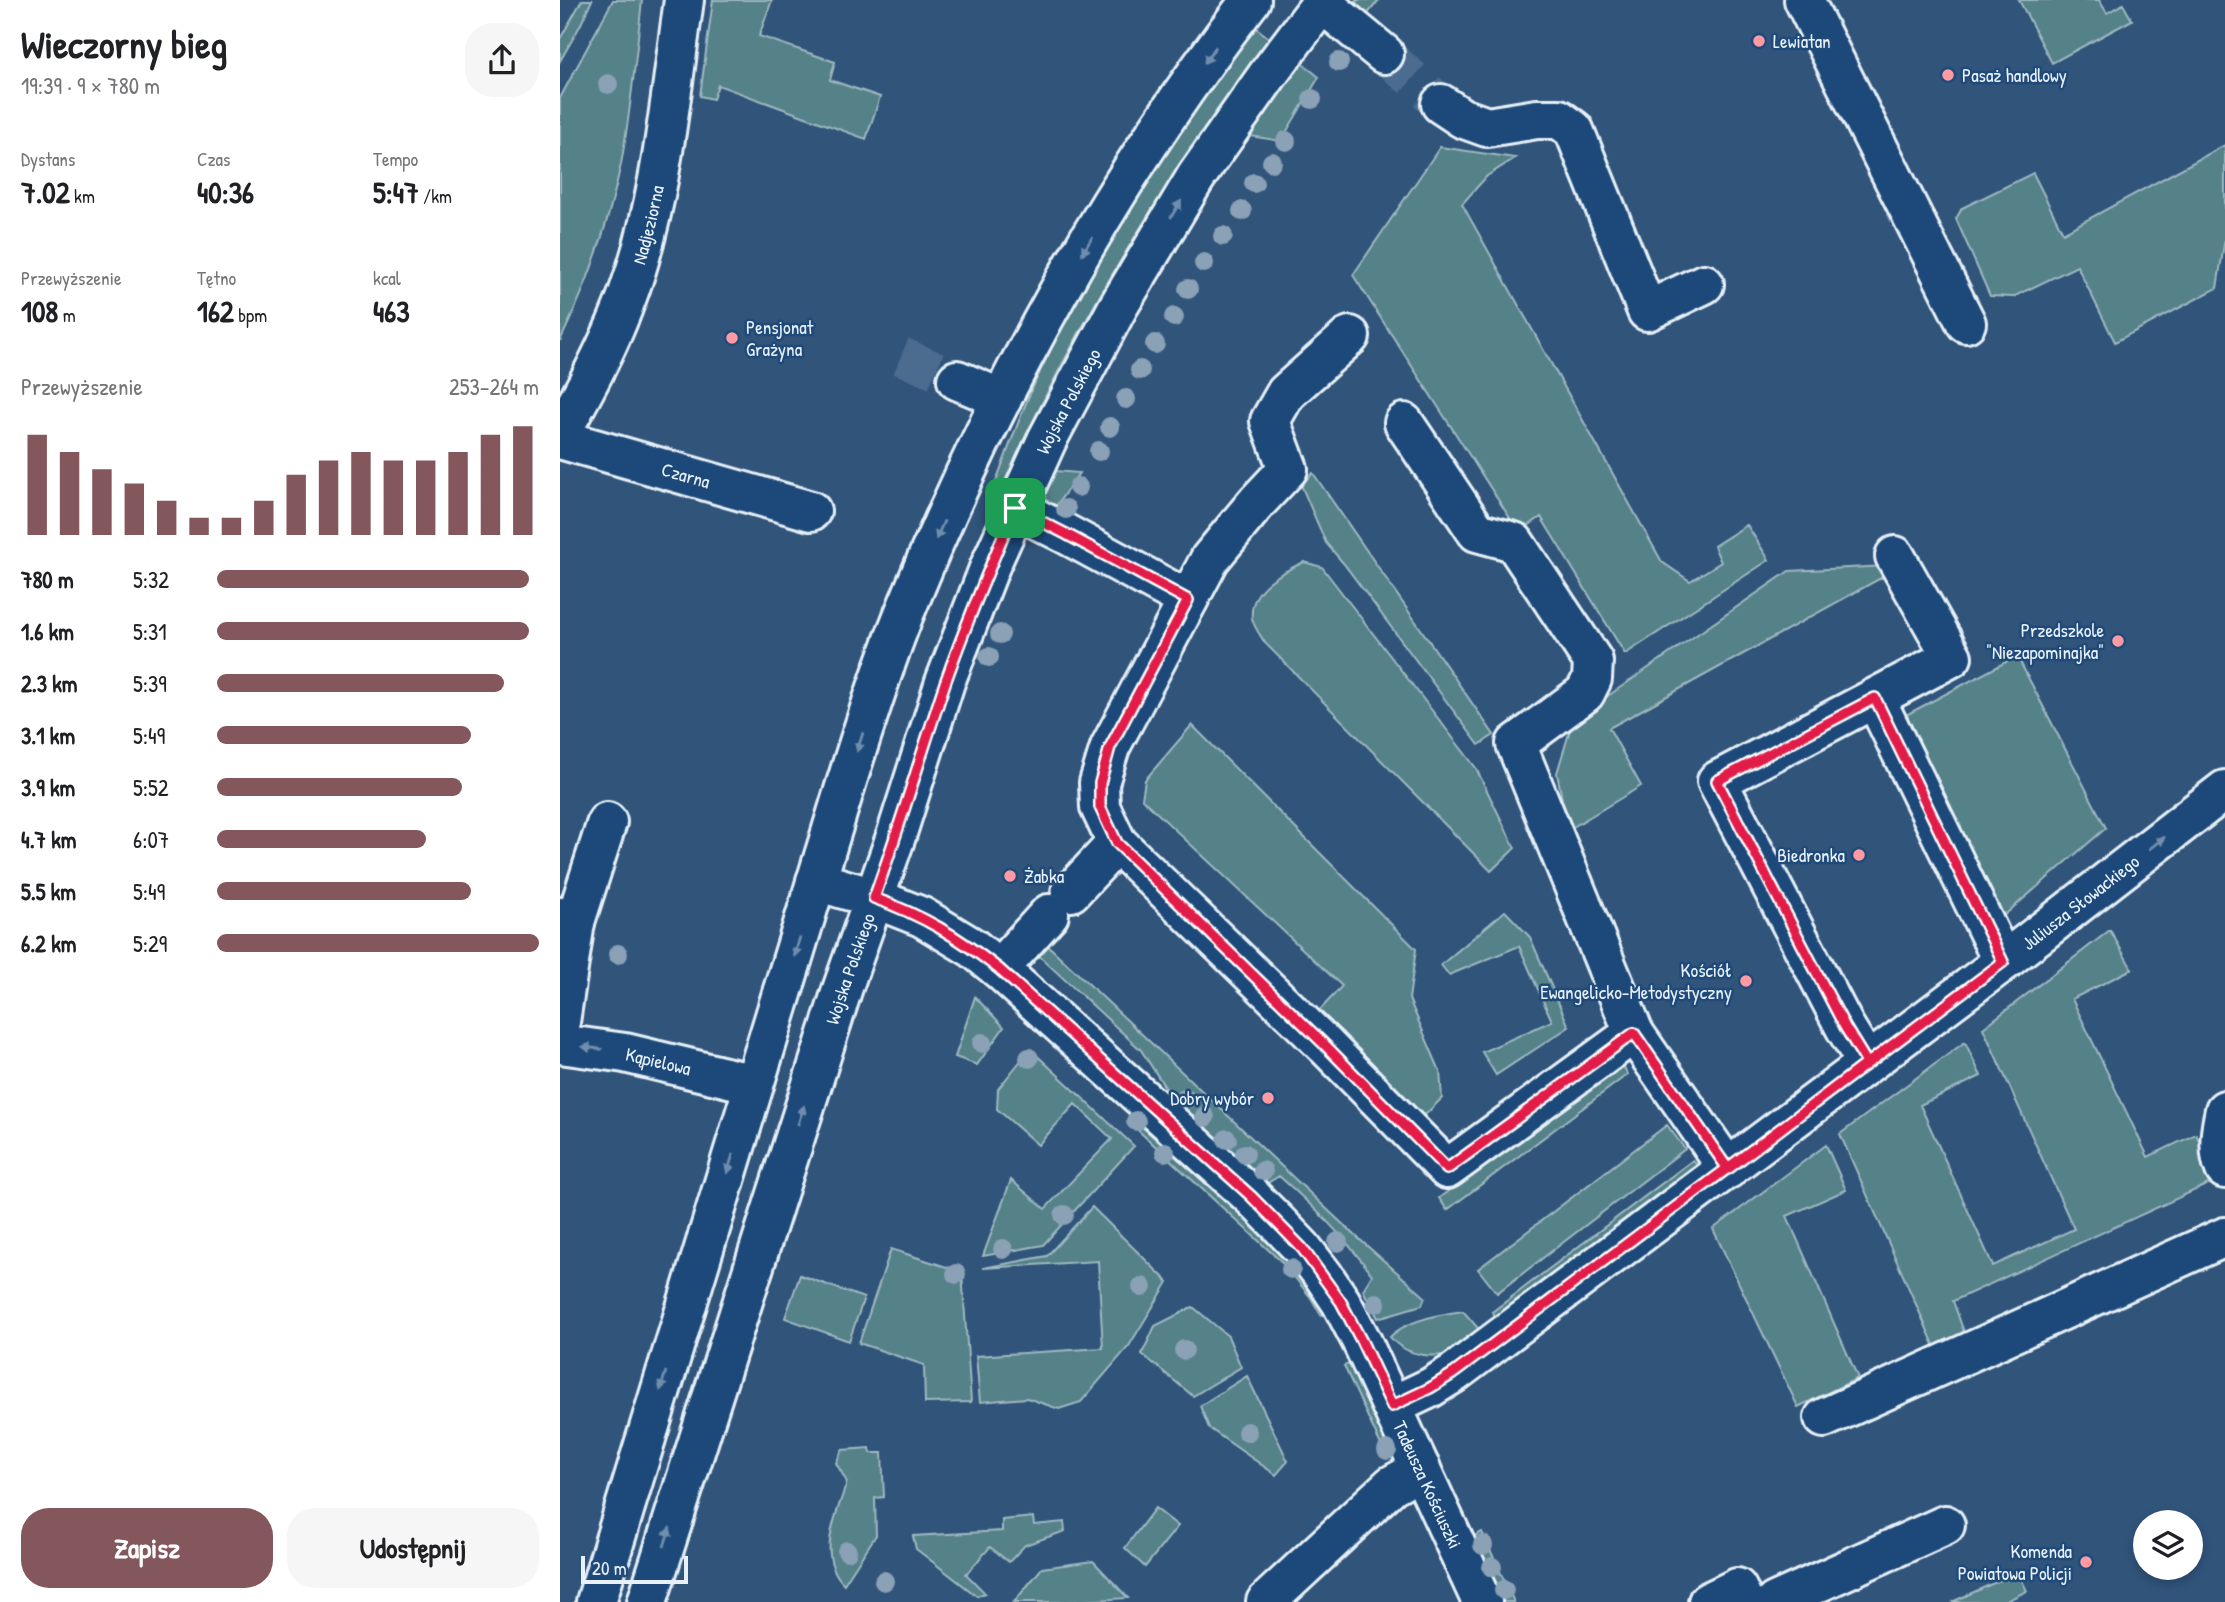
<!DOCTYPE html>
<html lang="pl">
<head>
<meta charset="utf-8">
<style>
	body { margin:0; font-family:"Patrick Hand",sans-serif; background:#f6f6f6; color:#202124; height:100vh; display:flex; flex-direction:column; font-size:26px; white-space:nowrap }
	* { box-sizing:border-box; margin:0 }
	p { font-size:23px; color:#757577 }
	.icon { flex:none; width:38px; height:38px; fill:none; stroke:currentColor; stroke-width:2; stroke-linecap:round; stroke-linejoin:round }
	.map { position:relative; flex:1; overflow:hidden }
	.details { display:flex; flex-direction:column; background:#fff; width:560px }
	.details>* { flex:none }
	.tools { position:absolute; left:1573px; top:1510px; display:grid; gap:14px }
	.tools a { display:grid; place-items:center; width:70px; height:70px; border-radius:50%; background:#fff; box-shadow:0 4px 10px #0003; font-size:35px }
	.scale { position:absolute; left:21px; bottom:18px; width:107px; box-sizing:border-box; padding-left:7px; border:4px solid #e8f1f8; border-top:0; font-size:19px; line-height:24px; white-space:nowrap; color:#e8f1f8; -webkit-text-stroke:5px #1f4a7a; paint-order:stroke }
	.pin { position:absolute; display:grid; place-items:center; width:60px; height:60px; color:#fff; margin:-30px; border-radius:14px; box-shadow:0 4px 10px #0006 }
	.round { display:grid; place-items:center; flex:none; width:74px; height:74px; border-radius:28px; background:#f6f6f6 }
	.summary { display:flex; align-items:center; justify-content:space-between; height:119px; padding:0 21px }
	h1 { font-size:38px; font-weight:800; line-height:52px }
	.figures { display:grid; grid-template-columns:repeat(3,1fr); gap:10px; height:119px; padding:7px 21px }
	.figures div { display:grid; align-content:center }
	.figures b { font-size:30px; font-weight:800 }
	.figures small { font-size:19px; font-weight:400 }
	.figures p { font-size:19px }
	.chart { height:196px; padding:14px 21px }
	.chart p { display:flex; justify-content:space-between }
	.chart svg { width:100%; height:126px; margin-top:7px; stroke:#84575d; stroke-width:6 }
	.action { display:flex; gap:14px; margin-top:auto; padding:14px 21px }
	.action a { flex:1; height:80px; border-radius:28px; background:#84575d; color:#fff; font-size:28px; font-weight:800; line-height:80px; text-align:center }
	.action a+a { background:#f6f6f6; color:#202124 }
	ul { padding:0 21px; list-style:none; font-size:23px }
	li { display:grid; grid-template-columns:112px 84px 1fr; align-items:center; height:52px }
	li i { height:18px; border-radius:9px; background:#84575d }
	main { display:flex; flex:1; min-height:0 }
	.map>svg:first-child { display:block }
	.green { fill:#558189; stroke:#9eb9c0; stroke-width:2 }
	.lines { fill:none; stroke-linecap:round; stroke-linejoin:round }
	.minor-tunnel { stroke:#4c6c8e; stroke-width:38; stroke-dasharray:38 19; stroke-linecap:butt }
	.minor-casing { stroke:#e8f1f8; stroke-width:44 }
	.minor { stroke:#1f4a7a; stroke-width:38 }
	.tree { fill:#8aa1b6 }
	.oneway { fill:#6f8dac }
	.route-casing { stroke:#fff; stroke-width:14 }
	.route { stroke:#e11d48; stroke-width:9 }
	.poi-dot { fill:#ff9aa2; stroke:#1f4a7a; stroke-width:2.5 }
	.labels { text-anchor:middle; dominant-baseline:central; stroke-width:5; stroke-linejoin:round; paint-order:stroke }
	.poi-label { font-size:19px; fill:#e8f1f8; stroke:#1f4a7a; text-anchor:end }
	.street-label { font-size:19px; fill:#e8f1f8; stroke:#1f4a7a }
</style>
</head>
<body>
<main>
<section class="details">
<div class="summary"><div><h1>Wieczorny bieg</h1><p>19:39 · 9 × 780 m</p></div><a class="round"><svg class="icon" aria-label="share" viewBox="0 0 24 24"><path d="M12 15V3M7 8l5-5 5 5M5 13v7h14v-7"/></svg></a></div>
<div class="figures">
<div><p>Dystans</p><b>7.02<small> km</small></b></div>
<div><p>Czas</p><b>40:36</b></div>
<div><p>Tempo</p><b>5:47<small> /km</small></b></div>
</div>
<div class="figures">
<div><p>Przewyższenie</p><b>108<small> m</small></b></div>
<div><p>Tętno</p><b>162<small> bpm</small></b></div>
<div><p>kcal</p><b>463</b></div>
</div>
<div class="chart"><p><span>Przewyższenie</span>253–264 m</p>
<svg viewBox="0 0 160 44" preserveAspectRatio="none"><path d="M5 44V9M15 44V15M25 44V21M35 44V26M45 44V32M55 44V38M65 44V38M75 44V32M85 44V23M95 44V18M105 44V15M115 44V18M125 44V18M135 44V15M145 44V9M155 44V6"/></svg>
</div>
<ul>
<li><b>780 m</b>5:32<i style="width:97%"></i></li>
<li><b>1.6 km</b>5:31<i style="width:97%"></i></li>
<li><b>2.3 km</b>5:39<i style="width:89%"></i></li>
<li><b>3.1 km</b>5:49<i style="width:79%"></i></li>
<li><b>3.9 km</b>5:52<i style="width:76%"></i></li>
<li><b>4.7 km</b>6:07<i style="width:65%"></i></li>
<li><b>5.5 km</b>5:49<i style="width:79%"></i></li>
<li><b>6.2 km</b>5:29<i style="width:100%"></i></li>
</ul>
<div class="action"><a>Zapisz</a><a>Udostępnij</a></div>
</section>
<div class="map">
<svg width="1665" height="1602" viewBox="0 0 1665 1602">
	<rect width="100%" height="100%" fill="#31547b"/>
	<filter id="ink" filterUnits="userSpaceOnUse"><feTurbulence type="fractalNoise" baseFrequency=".0143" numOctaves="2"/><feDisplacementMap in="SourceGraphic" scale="14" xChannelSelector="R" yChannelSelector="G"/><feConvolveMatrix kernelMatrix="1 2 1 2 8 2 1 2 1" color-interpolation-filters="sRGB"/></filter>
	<g filter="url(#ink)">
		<path class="green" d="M22,0H32L20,26L0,61V39Z
			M53,0H82C76,55 71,110 61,164C48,225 28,285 0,341V98Z
			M153,0H212L199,36L275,62L270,80L320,97L306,139L158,85L153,99L140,96Z
			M796,0H819L806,16L798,9Z
			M1459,0H1539L1547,13L1563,4L1572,20L1492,63Z
			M695,27L709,38C606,178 515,325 444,483L436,481C447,453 457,424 469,396C526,266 612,142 695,27Z
			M742,63L759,77L721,141L690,136Z
			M1665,145V238L1657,288L1555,342L1517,266L1453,297L1430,296L1396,219L1402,208L1473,173L1503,233Z
			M880,147L955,158L927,176L902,204L1102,562L1130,581L1161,562L1154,546L1187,525L1209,560L1065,654L981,517L959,532L793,275Z
			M495,471L519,473L491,513C479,499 489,486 495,471Z
			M753,473L934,735L919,745L784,564L766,543L741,485Z
			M744,562L762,567L916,768L955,848L931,871L705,643C701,636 693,626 692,618C689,588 722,572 744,562Z
			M1327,566L1330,573L1049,728L1081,786L1008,830L997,773L1013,720L1229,571Z
			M1457,656L1546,828L1441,918L1344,716Z
			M632,725L856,949L849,999L880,1071L882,1098L863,1117L758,1012L782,986L582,799L585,780Z
			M945,911L970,937L1009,1027L936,1075L922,1052L992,1021L959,946L889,975L881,965Z
			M1550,930L1572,969L1512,999L1588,1157L1636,1134L1655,1181L1393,1301L1405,1335L1375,1347L1280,1134L1405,1042L1421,1076L1360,1105L1433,1266L1514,1229L1423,1028Z
			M480,938L789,1230L865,1297L862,1305L818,1318L803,1290L812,1275C785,1237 754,1207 719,1176L706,1184L610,1095L581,1050L477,954Z
			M415,997L444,1027L417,1065L395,1057Z
			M470,1049L574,1146L483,1245L423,1256L451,1180L485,1209L552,1139L515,1104L478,1145L437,1109L438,1089Z
			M1060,1062L1068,1074L887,1210L879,1198Z
			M572,1118L703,1234L744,1280L766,1313L761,1315L751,1298L724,1264L569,1122Z
			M1107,1125L1125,1149L937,1293L918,1269Z
			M1266,1145L1286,1190L1227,1216L1298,1378L1238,1407L1153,1229Z
			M1133,1160L1142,1172L941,1323L932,1312Z
			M532,1207L608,1282L569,1346L521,1402L499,1409L467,1398L420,1402L416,1356L543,1348L538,1261L423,1268L487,1256Z
			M331,1249L402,1272L411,1402L365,1403L364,1365L299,1343Z
			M240,1275L304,1298L289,1341L225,1318Z
			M633,1307L668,1336L681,1367L633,1396L582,1354L595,1326Z
			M903,1311L924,1335C917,1340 909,1347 901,1350C877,1360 846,1357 830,1337C845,1321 881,1314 903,1311Z
			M791,1363L832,1451L827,1458L784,1366Z
			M687,1376L728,1461L716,1475L649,1428L640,1406Z
			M310,1448L311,1453H322L324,1497L315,1498L316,1535L284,1584C255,1555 277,1514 287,1482L276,1463L282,1450Z
			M595,1508L618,1526L585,1567L565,1548Z
			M473,1517L474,1525L504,1522L505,1531L465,1545L449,1562L430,1547L406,1574L425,1593L417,1596L356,1549L353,1536L442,1531V1520Z
			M922,1532L954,1602H944L914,1536Z
			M533,1561L568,1598L506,1602H454L482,1568Z
			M1458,1572L1467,1591L1444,1602H1392Z"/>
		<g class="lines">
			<path class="minor-tunnel" d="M824,54L881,104
				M341,356L397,380"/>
			<defs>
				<g id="minor">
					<path d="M1244,0L1406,323"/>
					<path d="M762,3L824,54"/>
					<path d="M881,104L902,118L927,127L977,119H999L1014,130L1087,311L1144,284"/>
					<path d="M790,336L726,393L710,421L728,469L697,502L650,559L550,747L539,783L540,807L557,843L766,1046L887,1169L1074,1033L1168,1169"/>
					<path d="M397,380L442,399"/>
					<path d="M844,423L917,532L954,542L1033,661L1032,679L1025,693L956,744L1074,1033"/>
					<path id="s1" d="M0,434C25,390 51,342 68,294C102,200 110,98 124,0"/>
					<path id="s2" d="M0,439L251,511"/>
					<path d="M455,508L506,534L628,600"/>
					<path d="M1315,698L1392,657L1335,556"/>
					<path id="s3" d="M256,881L314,898L362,917L413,948L439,969L691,1196L718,1223L742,1248L763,1275L781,1302L802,1342L922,1602"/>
					<path d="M511,892L557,843"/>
					<path d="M0,917L15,922L47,822"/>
					<path d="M439,969L489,914"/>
					<path d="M0,1022L15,922"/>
					<path id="s4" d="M0,1044L65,1053L194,1084"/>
					<path d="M1307,1063L1285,1027L1157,781L1315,698L1443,962"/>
					<path d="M1665,1110C1661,1128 1657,1151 1665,1169"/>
					<path id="s5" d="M832,1406L870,1388L894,1373L1443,962L1665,790"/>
					<path d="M1264,1418L1665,1237"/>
					<path d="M36,1602L286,784C304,727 322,669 344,614C431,399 549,183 691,0"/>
					<path id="s6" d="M87,1602L283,987L336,836L385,682L430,566L487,440L558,307L636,177L709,73L764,0"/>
					<path d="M706,1602L832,1485L861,1469"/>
					<path d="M1148,1602L1177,1588L1184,1602"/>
					<path d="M1215,1602L1385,1525"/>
				</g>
			</defs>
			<use href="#minor" class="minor-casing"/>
			<use href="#minor" class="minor"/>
		</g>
		<g class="tree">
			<circle cx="779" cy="62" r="10"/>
			<circle cx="48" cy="84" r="10"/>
			<circle cx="752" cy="99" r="10"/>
			<circle cx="726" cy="141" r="10"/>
			<circle cx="712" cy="162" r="10"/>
			<circle cx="694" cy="183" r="10"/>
			<circle cx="682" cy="211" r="10"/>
			<circle cx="663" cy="236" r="10"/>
			<circle cx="644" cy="263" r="10"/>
			<circle cx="628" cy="289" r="10"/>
			<circle cx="614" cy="317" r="10"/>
			<circle cx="595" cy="344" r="10"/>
			<circle cx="580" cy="370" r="10"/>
			<circle cx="566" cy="399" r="10"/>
			<circle cx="550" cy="427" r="10"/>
			<circle cx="539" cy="451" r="10"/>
			<circle cx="518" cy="487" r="10"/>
			<circle cx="506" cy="509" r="10"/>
			<circle cx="440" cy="634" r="10"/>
			<circle cx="429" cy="657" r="10"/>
			<circle cx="58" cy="954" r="10"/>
			<circle cx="422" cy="1043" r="10"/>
			<circle cx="469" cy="1058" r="10"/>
			<circle cx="625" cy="1098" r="10"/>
			<circle cx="645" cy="1117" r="10"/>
			<circle cx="576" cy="1121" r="10"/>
			<circle cx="667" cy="1139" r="10"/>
			<circle cx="605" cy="1152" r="10"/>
			<circle cx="685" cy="1154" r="10"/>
			<circle cx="703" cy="1171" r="10"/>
			<circle cx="504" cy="1215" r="10"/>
			<circle cx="778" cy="1242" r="10"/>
			<circle cx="443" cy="1249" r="10"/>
			<circle cx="731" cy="1269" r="10"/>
			<circle cx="396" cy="1274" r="10"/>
			<circle cx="582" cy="1287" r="10"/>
			<circle cx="816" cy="1303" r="10"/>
			<circle cx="624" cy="1350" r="10"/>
			<circle cx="687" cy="1432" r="10"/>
			<circle cx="827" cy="1450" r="10"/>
			<circle cx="923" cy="1545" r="10"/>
			<circle cx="287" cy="1551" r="10"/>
			<circle cx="932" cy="1567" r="10"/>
			<circle cx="324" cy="1581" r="10"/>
			<circle cx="944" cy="1590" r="10"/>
		</g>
		<defs><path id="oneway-solid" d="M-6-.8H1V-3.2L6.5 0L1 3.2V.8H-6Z" transform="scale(1.75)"/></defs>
		<g class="oneway">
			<use href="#oneway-solid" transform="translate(650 55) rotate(125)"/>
			<use href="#oneway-solid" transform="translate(616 209) rotate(-58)"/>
			<use href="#oneway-solid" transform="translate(527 246) rotate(121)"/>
			<use href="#oneway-solid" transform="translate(380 530) rotate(114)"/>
			<use href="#oneway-solid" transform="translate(300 742) rotate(108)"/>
			<use href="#oneway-solid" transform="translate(1597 843) rotate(-38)"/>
			<use href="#oneway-solid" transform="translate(237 947) rotate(106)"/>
			<use href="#oneway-solid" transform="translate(32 1048) rotate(-172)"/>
			<use href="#oneway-solid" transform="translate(241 1115) rotate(-72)"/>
			<use href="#oneway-solid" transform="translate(170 1164) rotate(107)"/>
			<use href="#oneway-solid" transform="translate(103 1381) rotate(107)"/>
			<use href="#oneway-solid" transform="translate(107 1537) rotate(-73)"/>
		</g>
	</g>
	<g class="lines" filter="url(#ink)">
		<defs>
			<path id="route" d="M455,508C430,566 406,624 385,683C361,754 340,827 314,898C364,916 397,936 439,969L691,1196L742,1248L781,1302L802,1342L832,1406L870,1388L894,1373L1443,962L1315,698L1157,781L1285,1027L1307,1063L1168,1169L1074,1033L887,1169L766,1046L557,843L540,807V783L550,747L628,600L506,534L455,508"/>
		</defs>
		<use href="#route" class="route-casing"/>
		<use href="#route" class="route"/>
	</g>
	<g class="poi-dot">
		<circle cx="1199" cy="41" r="7"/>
		<circle cx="1388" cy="75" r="7"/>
		<circle cx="172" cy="338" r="7"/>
		<circle cx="1558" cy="641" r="7"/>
		<circle cx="1299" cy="855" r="7"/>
		<circle cx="450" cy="876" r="7"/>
		<circle cx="1186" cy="981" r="7"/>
		<circle cx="708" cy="1098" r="7"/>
		<circle cx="1526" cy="1562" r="7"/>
	</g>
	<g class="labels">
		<g class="poi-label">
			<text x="1213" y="41" text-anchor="start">Lewiatan</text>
			<text x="1402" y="75" text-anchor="start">Pasaż handlowy</text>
			<text x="186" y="327" text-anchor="start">Pensjonat<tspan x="186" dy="22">Grażyna</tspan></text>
			<text x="1544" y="630">Przedszkole<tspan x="1544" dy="22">"Niezapominajka"</tspan></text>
			<text x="1285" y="855">Biedronka</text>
			<text x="464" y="876" text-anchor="start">Żabka</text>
			<text x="1172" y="970">Kościół<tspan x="1172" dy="22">Ewangelicko-Metodystyczny</tspan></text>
			<text x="694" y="1098">Dobry wybór</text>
			<text x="1512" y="1551">Komenda<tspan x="1512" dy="22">Powiatowa Policji</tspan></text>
		</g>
		<g class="street-label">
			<text stroke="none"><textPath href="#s1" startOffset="228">Nadjeziorna</textPath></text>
			<text stroke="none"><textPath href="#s6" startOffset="1274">Wojska Polskiego</textPath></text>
			<text stroke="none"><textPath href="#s2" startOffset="131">Czarna</textPath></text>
			<text stroke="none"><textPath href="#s5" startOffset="854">Juliusza Słowackiego</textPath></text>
			<text stroke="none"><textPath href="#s6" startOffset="665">Wojska Polskiego</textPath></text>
			<text stroke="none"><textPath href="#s4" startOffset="100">Kąpielowa</textPath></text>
			<text stroke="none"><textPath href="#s3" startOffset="886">Tadeusza Kościuszki</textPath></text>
		</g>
	</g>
</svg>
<div class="tools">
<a><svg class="icon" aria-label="layers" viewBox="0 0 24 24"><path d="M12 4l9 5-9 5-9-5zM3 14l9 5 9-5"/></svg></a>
</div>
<div class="scale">20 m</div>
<div class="pin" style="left:455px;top:508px;background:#1e9e55"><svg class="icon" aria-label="arrive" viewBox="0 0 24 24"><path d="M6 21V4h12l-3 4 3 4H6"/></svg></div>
</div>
</main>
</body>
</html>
